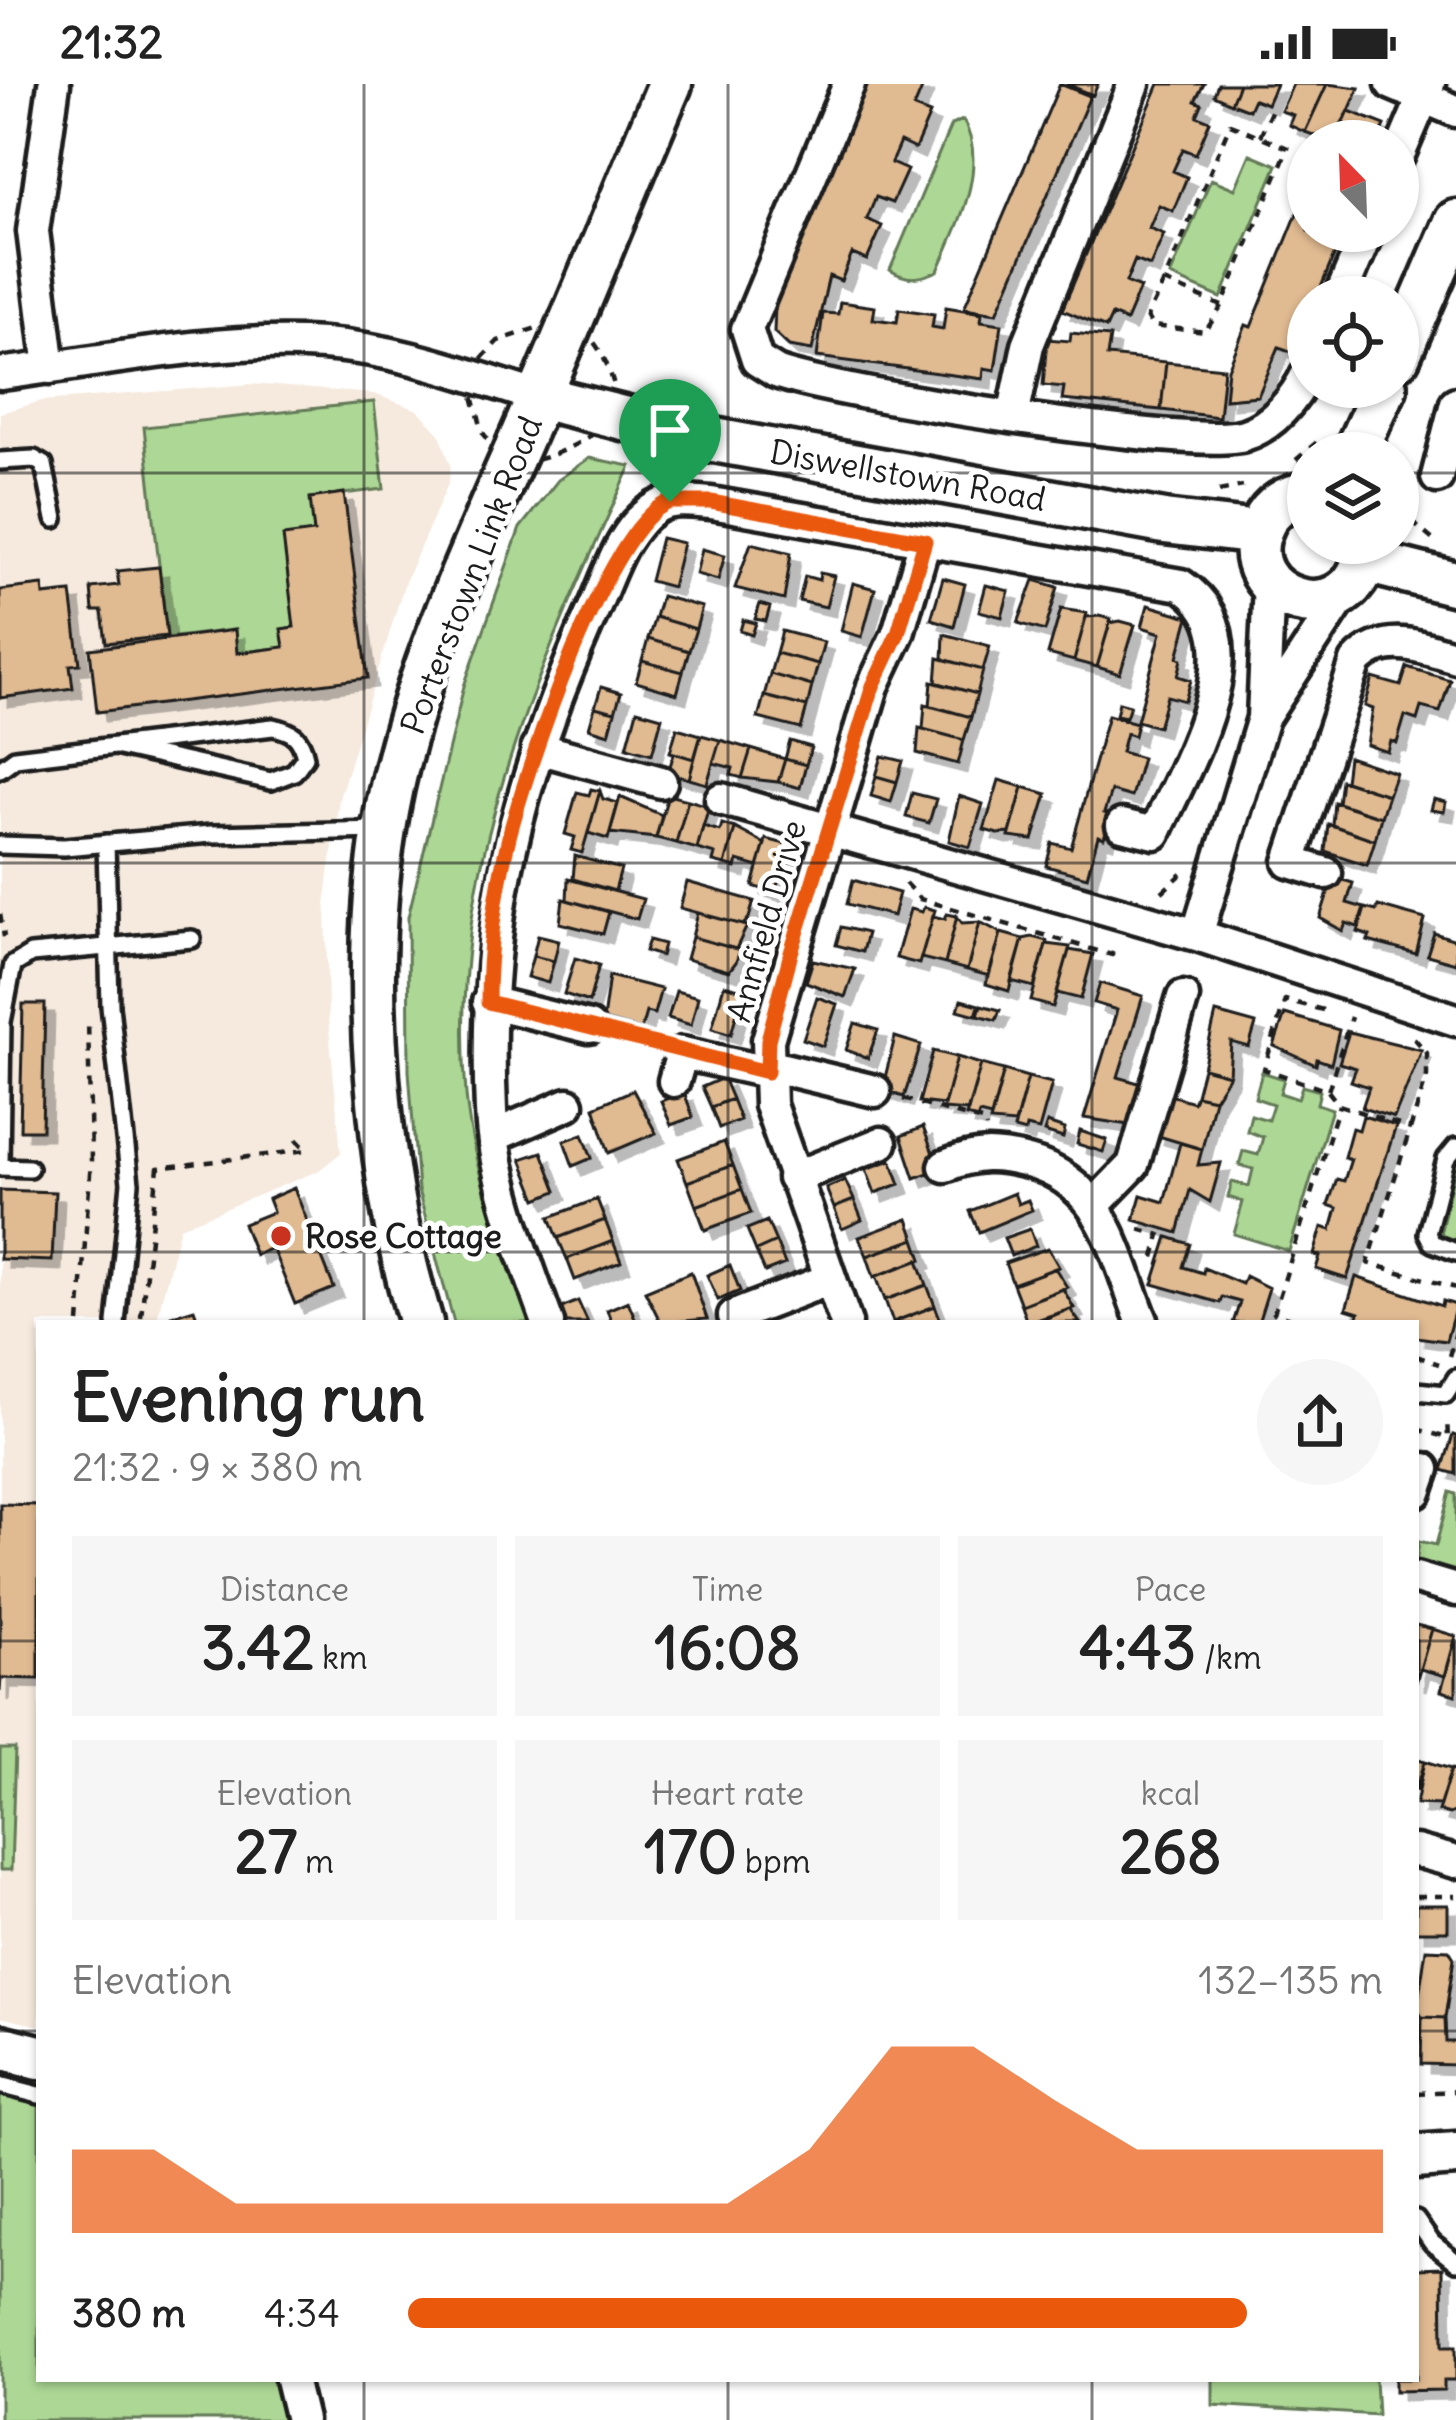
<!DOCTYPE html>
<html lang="en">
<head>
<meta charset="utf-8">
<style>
	body { margin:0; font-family:Delius,sans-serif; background:#f6f6f6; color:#222; height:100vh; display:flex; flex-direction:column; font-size:45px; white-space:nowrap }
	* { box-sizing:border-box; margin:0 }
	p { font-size:39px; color:#767676 }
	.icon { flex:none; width:66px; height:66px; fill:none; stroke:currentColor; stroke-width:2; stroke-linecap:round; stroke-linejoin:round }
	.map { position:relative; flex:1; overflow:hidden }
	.drawer { position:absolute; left:36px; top:1236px; width:1383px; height:1062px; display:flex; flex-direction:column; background:#fff; border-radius:0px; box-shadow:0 3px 9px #0004 }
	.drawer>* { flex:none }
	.needle { width:78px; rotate:337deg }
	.fabs { position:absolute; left:1287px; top:36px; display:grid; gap:24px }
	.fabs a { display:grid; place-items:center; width:132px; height:132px; border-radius:50%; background:#fff; box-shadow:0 3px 9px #0004; font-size:60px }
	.pin { position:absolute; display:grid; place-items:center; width:102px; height:102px; color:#fff; margin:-123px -51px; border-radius:50% 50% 50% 0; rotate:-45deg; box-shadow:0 0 12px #0007 }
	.pin .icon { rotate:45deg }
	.round { display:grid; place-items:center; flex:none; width:126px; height:126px; border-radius:63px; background:#f6f6f6 }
	.overview { display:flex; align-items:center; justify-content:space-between; height:204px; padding:0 36px }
	h1 { font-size:66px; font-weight:700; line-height:90px }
	.metrics { display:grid; grid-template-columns:repeat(3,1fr); gap:18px; height:204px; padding:12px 36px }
	.metrics div { display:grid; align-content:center; border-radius:0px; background:#f6f6f6; text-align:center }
	.metrics b { font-size:60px; font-weight:700 }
	.metrics small { font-size:33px; font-weight:400 }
	.metrics p { font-size:33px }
	.chart { height:336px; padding:24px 36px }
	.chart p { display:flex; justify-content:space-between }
	.chart svg { width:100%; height:216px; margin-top:12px; fill:#ea580c; opacity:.7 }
	ul { padding:0 36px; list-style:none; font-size:39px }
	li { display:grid; grid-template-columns:192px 144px 1fr; align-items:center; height:90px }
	li i { height:30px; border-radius:15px; background:#ea580c }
	.status { display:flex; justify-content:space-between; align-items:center; height:84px; padding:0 60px; background:#fff; direction:ltr }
	.status svg { height:33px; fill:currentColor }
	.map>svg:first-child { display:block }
	.built { fill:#f6eade }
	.green { fill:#acd794; stroke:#647a58; stroke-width:3 }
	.building { fill:#e0ba91; stroke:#1c1c1c; stroke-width:3; filter:url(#shadow) }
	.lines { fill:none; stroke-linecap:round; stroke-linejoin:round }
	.lane-casing { stroke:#1c1c1c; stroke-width:24 }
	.street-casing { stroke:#1c1c1c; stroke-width:39 }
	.secondary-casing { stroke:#1c1c1c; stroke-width:51 }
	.path { stroke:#1c1c1c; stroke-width:4.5; stroke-dasharray:9 9; stroke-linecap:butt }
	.lane { stroke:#fff; stroke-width:15 }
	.street { stroke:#fff; stroke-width:30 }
	.secondary { stroke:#fff; stroke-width:42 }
	.route-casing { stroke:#fff; stroke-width:24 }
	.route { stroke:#ea580c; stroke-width:15 }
	.grid { fill:none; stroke:#1c1c1c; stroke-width:3; stroke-opacity:0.55 }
	.poi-dot { fill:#c8321e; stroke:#fff; stroke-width:4.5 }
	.labels { text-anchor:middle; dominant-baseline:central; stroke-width:10; stroke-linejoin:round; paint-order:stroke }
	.street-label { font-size:33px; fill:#1c1c1c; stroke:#fff }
	.poi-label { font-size:33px; font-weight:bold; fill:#1c1c1c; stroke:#fff; text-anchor:start }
</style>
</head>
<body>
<div class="status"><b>21:32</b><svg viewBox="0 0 49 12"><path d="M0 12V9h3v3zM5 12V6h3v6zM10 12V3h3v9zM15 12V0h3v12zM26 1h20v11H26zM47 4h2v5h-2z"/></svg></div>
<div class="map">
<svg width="1456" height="2336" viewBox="0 0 1456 2336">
	<defs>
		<filter id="shadow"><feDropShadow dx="9" dy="9" stdDeviation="0" flood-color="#0004"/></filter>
	</defs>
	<rect width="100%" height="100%" fill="#fff"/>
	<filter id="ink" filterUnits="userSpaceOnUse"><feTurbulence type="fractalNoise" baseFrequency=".00833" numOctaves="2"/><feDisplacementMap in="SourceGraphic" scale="24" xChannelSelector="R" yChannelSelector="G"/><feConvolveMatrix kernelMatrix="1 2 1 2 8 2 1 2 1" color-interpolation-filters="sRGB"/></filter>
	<g filter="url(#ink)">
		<path class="built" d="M252,300L374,310L418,326L440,350L451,381L449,398L405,498L339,715L326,814L328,933L341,1069L318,1087L180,1143L158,1230L167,1239H39V1942L0,1933V329L42,317Z"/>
		<path class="green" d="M963,36C990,83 956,144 938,187C920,195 907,197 890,186L951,41Z
			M1250,70L1277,81L1221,214L1170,192L1211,95L1235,105Z
			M374,318L384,405L311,414L314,448L294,543L282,545L284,563L237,569L234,546L167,554L144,343Z
			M589,374L631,382C538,585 447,780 466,1010C472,1087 504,1166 529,1239H454L418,1106L409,987L408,833L464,602L520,444L558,396Z
			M1262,988L1284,995L1280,1009L1298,1015L1302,1002L1320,1007L1317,1020L1332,1025L1289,1167L1234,1150L1243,1118L1228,1113L1232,1098L1249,1102L1253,1085L1239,1081L1243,1067L1258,1071L1263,1053L1247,1047L1251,1031L1268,1036L1273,1020L1255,1014Z
			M1456,1078V1157L1443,1153L1441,1146Z
			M1450,1408L1456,1410V1490L1416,1479L1419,1457L1436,1461Z
			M0,1665H15L11,1786H0Z
			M0,1986L39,1995V2295H277L287,2336H0Z
			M1213,2295H1375L1377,2331L1213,2321Z"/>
		<path class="building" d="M868,0H924L914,24L930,30L915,65L900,58L891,79L907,86L892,119L876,113L867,135L882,142L867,176L852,170L841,197L829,192L812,266L789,262L774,248L775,221Z
			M1060,0L1090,12L997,229L964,224Z
			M1066,0H1098L1093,11Z
			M1159,0H1204L1195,17L1202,20L1197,32L1210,37L1196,70L1183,65L1173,87L1187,93L1173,127L1159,121L1149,144L1164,150L1150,182L1135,176L1126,198L1140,204L1126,237L1112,231L1106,244L1062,226Z
			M1218,0H1239L1231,19L1214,11Z
			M1239,0H1276L1267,20L1254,15L1249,26L1231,19Z
			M1293,0H1327L1305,48L1289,41L1293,31L1281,27Z
			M1327,0L1359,4L1343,40L1334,49L1328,46L1324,55L1305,48Z
			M1349,27L1385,41L1378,57H1331Z
			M1307,105L1308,147H1344L1317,213H1308V236L1295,269L1279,263L1258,312L1225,315L1228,285L1246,241L1251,243Z
			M840,218L875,223L873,235L897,238L899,225L934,230L932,243L943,245L946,223L982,229L981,237L1002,240L995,286L984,284L983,295L817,273L823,229L838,230Z
			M1071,249L1110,253L1107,272L1166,278L1161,326L1062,316L1064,303L1043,301L1047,255L1070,257Z
			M1166,278L1224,284L1219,333L1161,326Z
			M344,409L368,594L97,628L90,565L235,546L237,569L284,563L281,545L294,543L283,452L314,448L310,414Z
			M661,454L683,459L672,503L650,497Z
			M751,459L791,469L784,516L735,504Z
			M702,465L725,471L718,496L696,490Z
			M159,483L167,552L106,559L102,527H93L91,504L119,501L117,487Z
			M820,489L834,492L826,523L799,517L805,492L819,496Z
			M943,494L965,500L954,542L931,535Z
			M1034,496L1058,503L1045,547L1018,539Z
			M853,499L875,505L862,553L841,547Z
			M43,501L44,511L71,508L80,580L70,581L73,604L0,614V506Z
			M986,501L1009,507L1002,533L979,527Z
			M661,512L702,523L696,545L655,533Z
			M760,520L770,523L766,537L755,535Z
			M1148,521L1189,533L1178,573L1182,575L1178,592L1191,596L1185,617L1167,612L1158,643L1137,637L1161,549L1142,543Z
			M1061,525L1087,529L1074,577L1048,570Z
			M1099,532L1111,535L1097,583L1074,577L1086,533Z
			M655,533L696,545L689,567L648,555Z
			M743,536L756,539L752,551L740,547Z
			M1120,537L1135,541L1120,590L1097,583L1110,539Z
			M782,547L824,558L818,580L776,569Z
			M944,550L990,562L983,586L943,575Z
			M648,555L689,567L683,588L642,577Z
			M776,569L818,580L812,602L770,590Z
			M938,574L983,586L977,610L936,599Z
			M642,577L683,588L677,610L636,598Z
			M1407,583L1450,596L1440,628L1421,623L1417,636L1405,632L1397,659L1391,657L1388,668L1367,661L1373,625L1365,622L1373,594L1401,602Z
			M770,590L812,602L807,623L764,612Z
			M932,597L977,610L971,633L930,622Z
			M601,603L621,609L615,628L595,623Z
			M764,612L807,623L801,645L758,634Z
			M1119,618L1130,621L1126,633L1116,631Z
			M925,620L971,633L964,656L923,645Z
			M595,623L615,628L609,650L589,644Z
			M637,626L662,633L652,670L627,663Z
			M1108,631L1137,639L1134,652L1126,649L1121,668L1142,674L1131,713L1111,707L1104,729L1111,731L1104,754L1098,752L1087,793L1046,782L1052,759L1071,764Z
			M677,644L701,651L694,675L670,668Z
			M919,644L964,656L958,680L917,669Z
			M701,651L720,656L707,700L689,695Z
			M720,656L751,665L742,694L731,691L733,684L713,679Z
			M790,657L811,663L806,681L785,675Z
			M751,665L785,675L778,698L742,694Z
			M674,669L694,675L689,695L668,689Z
			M882,672L903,677L897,698L876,692Z
			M1348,673L1396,689L1388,711L1345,697Z
			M785,675L806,681L800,704L778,698Z
			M876,692L897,698L891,718L871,712Z
			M999,696L1023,703L1010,749L998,750L984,746Z
			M1341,696L1388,711L1381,733L1338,719Z
			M1023,703L1047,710L1033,756L1009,753Z
			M591,705L600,707L582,769L571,766L575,753L565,750L577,708L589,711Z
			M600,707L603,715L618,719L608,755L588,749Z
			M912,709L936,715L929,739L906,733Z
			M668,711L688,716L676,759L656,754Z
			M959,712L983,720L970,763L949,757Z
			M620,713L662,731L656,754L610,749Z
			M1434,715L1446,718L1444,728L1431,726Z
			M688,716L709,722L697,765L676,759Z
			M1334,718L1381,733L1375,756L1332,741Z
			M722,740L735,744L725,781L713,778L715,770L697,765L703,742L720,747Z
			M1328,740L1375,756L1367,781L1325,767Z
			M735,744L765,760L758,783L738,777L736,784L725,781Z
			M766,755L789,761L775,809L753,802Z
			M575,772L621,785L615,807L573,795Z
			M1333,793L1353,799L1347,819L1364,824L1358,843L1346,839L1343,847L1320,834Z
			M568,795L643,815L637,835L567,816Z
			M853,796L899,809L893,832L847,820Z
			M687,798L754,817L749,834L743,841L680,824Z
			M563,815L609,828L603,850L560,839Z
			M1378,822L1425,835L1416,870L1368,857L1370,852L1358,848L1365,824L1376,827Z
			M924,823L935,826L919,880L896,874L910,825L922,828Z
			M698,829L747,842L736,865L692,853Z
			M947,830L957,832L945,880L921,874L933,832L945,835Z
			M957,832L962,839L980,838L967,886L945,880Z
			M980,838L1001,849L989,892L967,886Z
			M841,843L867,849L862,868L836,861Z
			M1001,849L1023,855L1009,907L986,900Z
			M1434,849L1456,856V879L1427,871Z
			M538,851L559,856L554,877L533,872Z
			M692,853L740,866L736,878L729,887L686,875Z
			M1032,853L1047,857L1034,903L1011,897L1023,855Z
			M649,856L664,860L661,872L645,867Z
			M1046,860L1070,863L1053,923L1031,917Z
			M1069,866L1093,870L1081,915L1057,909Z
			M533,872L554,877L548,899L527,893Z
			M575,874L599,881L589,918L564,910Z
			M813,876L855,885L845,913L806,898Z
			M609,892L661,905L654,930L646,928L641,946L603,936Z
			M1100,899L1143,912L1118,993L1142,1000L1129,1041L1084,1034L1117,926L1094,919Z
			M724,901L743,906L731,950L712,944Z
			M676,907L698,913L691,941L668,934Z
			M817,913L837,920L823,962L803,955Z
			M961,916L979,921L976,931L958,926Z
			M23,920H45L42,1046H20Z
			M981,921L1000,926L996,936L978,931Z
			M1216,929L1256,940L1249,963L1231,958L1229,991L1203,984Z
			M1285,930L1339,946L1331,980L1317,975L1316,981L1274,962Z
			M855,939L878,946L868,974L846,966Z
			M1349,948L1422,966L1394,1034L1362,1024L1369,1003L1351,997L1356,984L1339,979Z
			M895,953L921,961L904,1013L882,1006Z
			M933,967L957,973L944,1021L919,1018Z
			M957,973L981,980L968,1027L943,1025Z
			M981,980L1004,986L991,1033L979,1030L977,1035L966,1032Z
			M1203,984L1229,991L1214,1015L1196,1011Z
			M1004,986L1028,993L1015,1040L990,1038Z
			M1028,993L1052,999L1039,1046L1026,1043L1025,1048L1014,1045Z
			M723,994L732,1015L711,1023L702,1003Z
			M633,1006L656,1049L609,1069L594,1023Z
			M684,1008L693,1033L671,1041L661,1017Z
			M1167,1010L1193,1018L1196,1011L1214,1015L1202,1065L1155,1051Z
			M732,1015L740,1036L719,1044L711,1023Z
			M1363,1032L1396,1042L1347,1195L1316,1185L1320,1172L1314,1171L1322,1143L1331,1146L1337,1124L1328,1121L1337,1095L1344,1097L1351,1075L1344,1073L1352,1044L1359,1046Z
			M1047,1039L1065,1045L1063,1054L1044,1048Z
			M923,1043L939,1085L915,1094L901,1052Z
			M1080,1047L1107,1056L1103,1068L1077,1060Z
			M583,1050L592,1074L573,1082L564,1057Z
			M724,1058L733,1081L687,1098L678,1075Z
			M1180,1059L1202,1065L1198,1081L1221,1079L1210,1118L1190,1106L1178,1149L1134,1136L1141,1111L1164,1118Z
			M542,1068L557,1107L537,1115L521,1075Z
			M891,1076L900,1100L875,1109L866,1085Z
			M733,1081L742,1105L696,1122L687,1098Z
			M845,1096L854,1116L834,1124L826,1104Z
			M294,1104L334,1204L295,1220L272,1164L255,1171L243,1140L273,1128L268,1115Z
			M742,1105L751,1129L705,1146L696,1122Z
			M0,1106L55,1108L52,1177L0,1175Z
			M1014,1109L1018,1120L1028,1116L1032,1126L979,1148L970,1127Z
			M597,1115L605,1136L558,1154L550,1133Z
			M854,1116L862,1136L842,1145L834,1124Z
			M908,1135L915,1155L867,1172L859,1153Z
			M605,1136L613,1157L567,1175L558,1154Z
			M767,1137L776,1158L756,1167L747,1145Z
			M1030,1145L1036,1162L1011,1172L1004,1154Z
			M1168,1153L1190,1160L1183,1183L1203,1189L1204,1184L1242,1200L1245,1192L1269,1204L1258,1239H1233L1240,1218L1222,1213L1220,1219L1153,1200Z
			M915,1155L922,1175L874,1193L867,1172Z
			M613,1157L621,1178L575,1196L567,1175Z
			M776,1158L785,1180L765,1188L756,1167Z
			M1048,1164L1059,1183L1013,1200L1005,1179Z
			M918,1176L927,1201L885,1216L876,1192Z
			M730,1181L740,1207L718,1216L707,1191Z
			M1055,1184L1067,1203L1021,1221L1013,1200Z
			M691,1188L707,1235L661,1239L645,1207Z
			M1356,1193L1442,1222L1443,1217L1456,1221L1446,1257L1416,1253V1239L1357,1237L1359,1229L1346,1225Z
			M927,1201L935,1222L893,1238L885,1216Z
			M1063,1205L1074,1224L1027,1239L1021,1221Z
			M578,1217L588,1239H563L560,1225Z
			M628,1217L637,1239H612L607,1226Z
			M935,1222L942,1239H893V1238Z
			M194,1225L199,1239H173L171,1232Z
			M1070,1225L1080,1239H1034Z
			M1453,1351L1456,1352V1390L1442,1386Z
			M0,1420L39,1421V1595L1,1594L0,1608Z
			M1416,1541L1432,1545L1416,1599Z
			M1432,1545L1456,1552L1445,1592L1420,1585Z
			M1456,1553V1611L1441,1607Z
			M1416,1674L1425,1677L1416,1707Z
			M1425,1677L1451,1685L1440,1721L1416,1720Z
			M1451,1685L1456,1686V1727L1449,1730L1438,1727Z
			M1416,1821H1448V1847H1416Z
			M1426,1865L1449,1866L1454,1874L1445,1934L1422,1933L1417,1925Z
			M1422,1933L1445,1934L1446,1958H1456V1981L1421,1980Z
			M1442,2184L1443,2262H1456V2296H1444V2306L1395,2307V2295H1416V2185Z"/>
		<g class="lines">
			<defs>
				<path id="lane" d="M0,377L34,375L44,381L55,435
					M0,685L15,674L273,643C293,647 301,653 305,673L294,688L271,697L119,663
					M106,759L110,922L130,1099L116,1239
					M0,761L64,763L211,750L381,746
					M1456,1063L1446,1075L1427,1149L1432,1159L1456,1168
					M0,1081L2,938L13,881L31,870L192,855
					M0,1083L29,1084
					M1416,1307L1446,1310L1456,1294
					M0,2001L39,2011
					M1416,2136L1432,2159L1456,2178"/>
				<path id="street" d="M849,0L747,245L757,276L776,288C831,309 1197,367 1244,351C1273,342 1295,315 1308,288
					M1392,0L1456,27
					M1398,73L1429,0
					M1340,213L1368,147
					M50,284L33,147L54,0
					M0,290C106,277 217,253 323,260C398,265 468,291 539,313
					M1013,332L1028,261L1134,0
					M1437,393L1456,319
					M1263,634L1346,507
					M537,664L661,698
					M721,715L1197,851L1456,936
					M1326,789L1290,778L1356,578C1385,547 1420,563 1456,573
					M1197,851L1263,634L1269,498
					M488,918L589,943
					M767,981L875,1007
					M674,997L682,969L767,988
					M494,1052L568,1020
					M945,1082C977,1069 995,1070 1028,1078C1106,1099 1115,1171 1143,1239
					M793,1094L881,1059
					M1095,1120L1133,1081L1183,913
					M734,1232L830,1195
					M548,1239C524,1171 494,1100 491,1027C482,833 516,698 595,522C610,488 623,442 657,423C673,414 694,418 711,419L1181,501C1264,555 1184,683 1155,749L1122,741
					M846,1239L770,1021L768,956L873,602L898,549L925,457
					M1416,1408L1424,1385
					M1416,1494L1456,1506
					M1416,1767L1456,1778
					M291,2295L301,2336"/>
				<path id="secondary" d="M1398,273L1456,138
					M539,313L703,354L1164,438L1259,449
					M1355,369L1385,303
					M1308,410C1288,412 1271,422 1263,440C1226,517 1359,559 1367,459
					M1365,477L1456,500
					M421,1239C377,1095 360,894 384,745C407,600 476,459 533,327C580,219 624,108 670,0
					M0,1963L39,1973
					M1416,2073L1456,2070"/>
			</defs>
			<use href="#lane" class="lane-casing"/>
			<use href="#street" class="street-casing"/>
			<use href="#secondary" class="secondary-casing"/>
			<path class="path" d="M1230,40L1288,64L1222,222L1164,198Z
				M1260,52L1273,23
				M1164,198L1147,233L1152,242L1205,248L1222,222
				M569,233C602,259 614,288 619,330C583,360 555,374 509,382L483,349L467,290L498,257Z
				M1296,376L1318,357L1323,362
				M1219,407L1243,402
				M1398,426L1433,456
				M905,799L920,815L1112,871L1116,860
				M1162,808L1183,789
				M0,830L4,853
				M1323,926L1285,916L1264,985L1328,1007L1351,933
				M618,951L653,961
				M1414,954L1427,969V992L1368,1179L1456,1204
				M1328,1007L1339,1021L1411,1045
				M903,1015L985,1038L986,1044
				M1139,1145L1160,1151L1153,1177
				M141,1233L158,1084L307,1066L294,1053
				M1287,1233L1306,1239
				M79,1239L91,1077L88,934
				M1286,1239L1287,1233L1274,1229L1339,1021
				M1416,1272L1439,1280
				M1449,1272L1456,1248
				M1416,1345L1448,1354L1447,1334
				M1416,1812H1456
				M1416,2009L1456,2007"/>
			<use href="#lane" class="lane"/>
			<use href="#street" class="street"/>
			<use href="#secondary" class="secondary"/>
		</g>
	</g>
	<g class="lines" filter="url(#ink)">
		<defs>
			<path id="route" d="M670,418H711L925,457L898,549L873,602L791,869L768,956L767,988L488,918C488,864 496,807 509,753C526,687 608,438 670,418Z"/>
		</defs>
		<use href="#route" class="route-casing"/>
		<use href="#route" class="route"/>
	</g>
	<path class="grid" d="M364,0V1239M728,0V1239M1092,0V1239M0,389H1308M1398,389H1456M0,779H1456M0,1168H1456M0,1557H39M1416,1557H1456M0,1947H39M1416,1947H1456M364,2295V2336M728,2295V2336M1092,2295V2336"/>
	<circle class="poi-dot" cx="281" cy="1152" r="12"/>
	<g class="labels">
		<g class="street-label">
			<text transform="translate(908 391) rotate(10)">Diswellstown Road</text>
			<text transform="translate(471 491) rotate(-69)">Porterstown Link Road</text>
			<text transform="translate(766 837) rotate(-74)">Annfield Drive</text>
		</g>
		<g class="poi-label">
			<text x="305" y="1152">Rose Cottage</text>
		</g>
	</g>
</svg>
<div class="fabs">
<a><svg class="needle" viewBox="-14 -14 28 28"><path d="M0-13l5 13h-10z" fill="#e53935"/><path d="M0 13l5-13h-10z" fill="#767676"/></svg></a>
<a><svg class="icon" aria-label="locate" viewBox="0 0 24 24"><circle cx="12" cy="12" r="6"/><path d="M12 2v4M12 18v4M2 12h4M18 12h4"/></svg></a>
<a><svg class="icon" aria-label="layers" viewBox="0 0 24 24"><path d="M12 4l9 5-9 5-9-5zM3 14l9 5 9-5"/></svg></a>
</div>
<div class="pin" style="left:670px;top:418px;background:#1e9e55"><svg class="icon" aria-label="arrive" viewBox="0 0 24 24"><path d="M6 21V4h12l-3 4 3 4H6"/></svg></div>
<section class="drawer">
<div class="overview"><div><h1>Evening run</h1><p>21:32 · 9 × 380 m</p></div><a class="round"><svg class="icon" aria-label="share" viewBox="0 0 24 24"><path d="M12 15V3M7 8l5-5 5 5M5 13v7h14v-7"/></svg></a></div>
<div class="metrics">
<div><p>Distance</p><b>3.42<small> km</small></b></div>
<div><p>Time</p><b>16:08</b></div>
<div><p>Pace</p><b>4:43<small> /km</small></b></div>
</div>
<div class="metrics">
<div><p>Elevation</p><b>27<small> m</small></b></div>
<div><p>Heart rate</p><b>170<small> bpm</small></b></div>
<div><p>kcal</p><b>268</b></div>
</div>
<div class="chart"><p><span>Elevation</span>132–135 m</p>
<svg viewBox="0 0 160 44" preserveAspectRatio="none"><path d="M0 44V27L10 27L20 38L30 38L40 38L50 38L60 38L70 38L80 38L90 27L100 6L110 6L120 17L130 27L140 27L150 27L160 27V44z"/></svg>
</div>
<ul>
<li><b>380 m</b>4:34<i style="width:86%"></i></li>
</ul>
</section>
</div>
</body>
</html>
